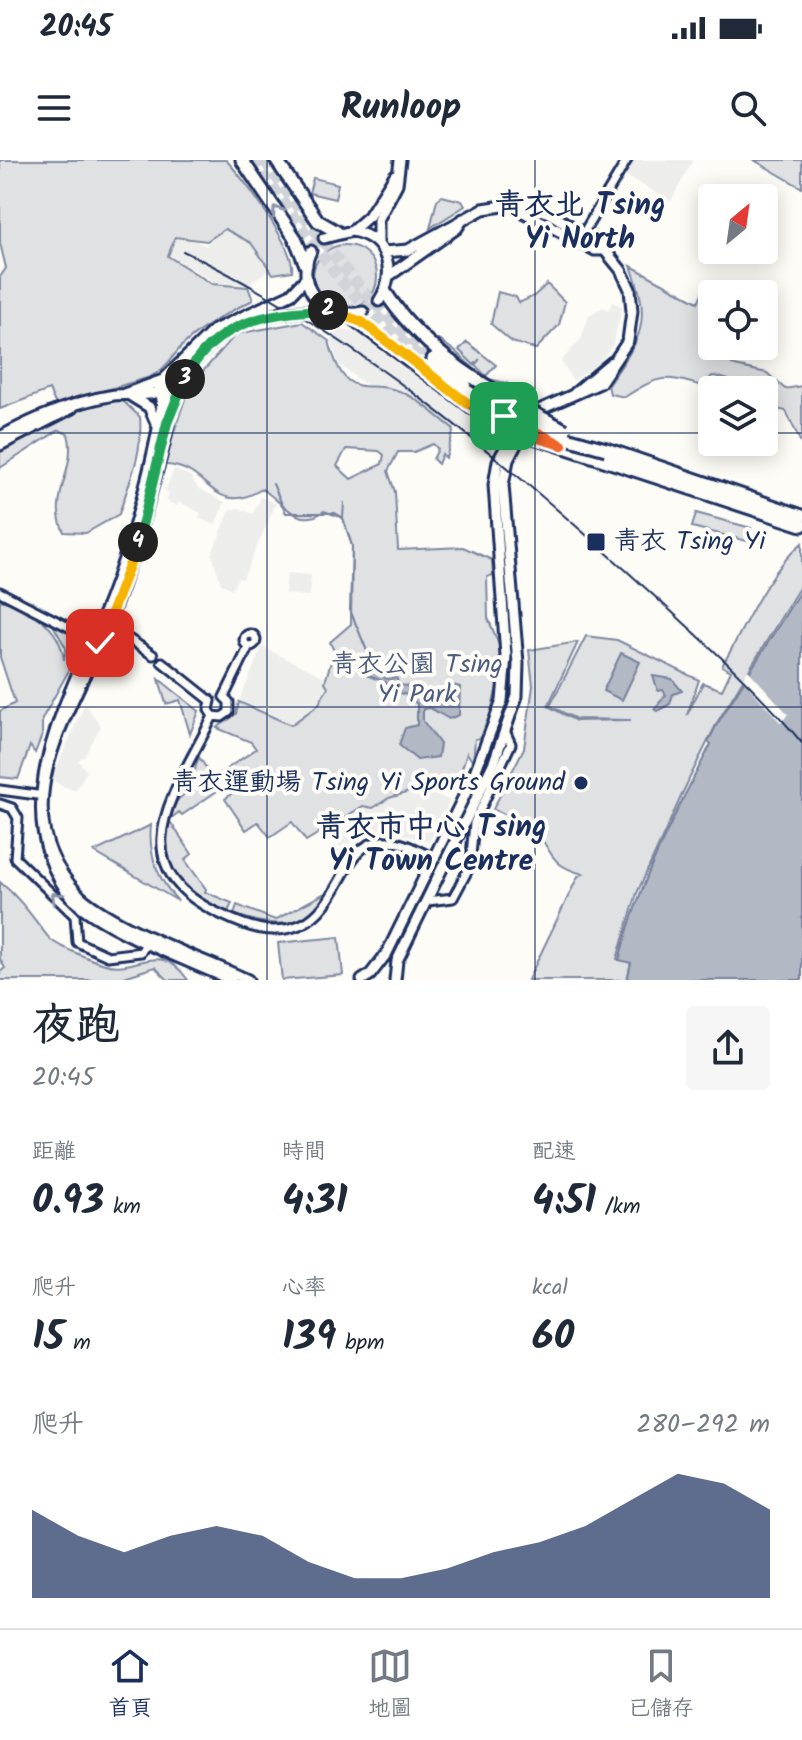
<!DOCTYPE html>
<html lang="zh-TW">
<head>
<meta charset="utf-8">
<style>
	body { margin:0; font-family:Kalam,"LXGW WenKai TC",sans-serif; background:#f6f6f7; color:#1f2937; height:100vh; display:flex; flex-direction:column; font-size:30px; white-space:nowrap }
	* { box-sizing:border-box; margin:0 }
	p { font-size:26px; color:#747a83 }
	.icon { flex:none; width:44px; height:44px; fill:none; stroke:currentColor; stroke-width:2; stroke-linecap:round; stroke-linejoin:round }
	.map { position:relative; height:820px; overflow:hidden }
	.panel { display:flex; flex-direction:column; background:#fff; flex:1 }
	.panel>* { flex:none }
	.needle { width:52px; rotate:29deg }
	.tools { position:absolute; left:698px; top:24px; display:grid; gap:16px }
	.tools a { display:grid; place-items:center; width:80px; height:80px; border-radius:8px; background:#fff; box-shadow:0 4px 20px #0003; font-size:40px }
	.pin { position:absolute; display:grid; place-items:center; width:68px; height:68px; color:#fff; margin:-34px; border-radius:16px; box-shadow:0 4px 12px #0006 }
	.km { position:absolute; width:40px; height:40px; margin:-20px; border-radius:50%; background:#222; color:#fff; font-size:22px; line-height:40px; text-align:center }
	.round { display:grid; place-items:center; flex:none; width:84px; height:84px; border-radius:8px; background:#f6f6f7 }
	.summary { display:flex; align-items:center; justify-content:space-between; height:136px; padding:0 32px }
	h1 { font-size:44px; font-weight:800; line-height:60px }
	.stats { display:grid; grid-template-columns:repeat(3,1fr); gap:12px; height:136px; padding:8px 32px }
	.stats div { display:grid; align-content:center }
	.stats b { font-size:40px; font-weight:800 }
	.stats small { font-size:22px; font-weight:400 }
	.stats p { font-size:22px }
	.chart { height:224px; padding:16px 32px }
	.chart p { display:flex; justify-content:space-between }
	.chart svg { width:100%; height:144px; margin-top:8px; fill:#1b2f5e; opacity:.7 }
	.status { display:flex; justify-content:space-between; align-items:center; height:56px; padding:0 40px; background:#fff; direction:ltr }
	.status svg { height:22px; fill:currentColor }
	header { display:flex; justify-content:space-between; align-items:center; height:104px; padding:0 32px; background:#fff; font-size:36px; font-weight:800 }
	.dock { display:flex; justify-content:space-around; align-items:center; height:112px; border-top:2px solid #e0e1e3; background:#fff; font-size:22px; color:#747a83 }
	.dock a { display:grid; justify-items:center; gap:4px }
	.dock .active { color:#1b2f5e }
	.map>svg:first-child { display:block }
	.built { fill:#edeeec }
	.green { fill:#e0e1e3; stroke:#7e88a0; stroke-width:2; fill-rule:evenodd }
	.water { fill:#b3b8c5; stroke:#76819c; stroke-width:2 }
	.pier { fill:#fdfcf7 }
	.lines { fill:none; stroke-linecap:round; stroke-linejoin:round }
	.stream { stroke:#76819c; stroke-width:2 }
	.secondary-tunnel { stroke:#d0d3d8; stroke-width:9; stroke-dasharray:9 4.5; stroke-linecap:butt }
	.primary-tunnel { stroke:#d0d3d8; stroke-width:11; stroke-dasharray:11 5.5; stroke-linecap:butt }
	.street-casing { stroke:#1b2f5e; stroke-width:13 }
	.secondary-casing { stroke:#1b2f5e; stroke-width:15 }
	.primary-casing { stroke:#1b2f5e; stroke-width:17 }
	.street { stroke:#fdfcf7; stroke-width:7 }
	.secondary { stroke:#fdfcf7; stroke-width:9 }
	.primary { stroke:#fdfcf7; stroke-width:11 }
	.rail { stroke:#1b2f5e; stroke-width:2 }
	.primary-bridge-casing { stroke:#1b2f5e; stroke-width:17; stroke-linecap:butt }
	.primary-bridge { stroke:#fdfcf7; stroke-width:11 }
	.oneway { stroke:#8c96aa }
	.split-1-casing { stroke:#fff; stroke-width:16 }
	.split-2-casing { stroke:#fff; stroke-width:16 }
	.split-3-casing { stroke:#fff; stroke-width:16 }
	.split-4-casing { stroke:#fff; stroke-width:16 }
	.split-5-casing { stroke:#fff; stroke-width:16 }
	.split-1 { stroke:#f0652b; stroke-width:10 }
	.split-2 { stroke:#f5b400; stroke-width:10 }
	.split-3 { stroke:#22a559; stroke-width:10 }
	.split-4 { stroke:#22a559; stroke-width:10 }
	.split-5 { stroke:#f5b400; stroke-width:10 }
	.grid { fill:none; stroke:#1b2f5e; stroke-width:2; stroke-opacity:0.55 }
	.poi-dot { fill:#1b2f5e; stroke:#fdfcf7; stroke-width:3 }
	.labels { text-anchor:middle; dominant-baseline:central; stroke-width:8; stroke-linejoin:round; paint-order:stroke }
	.poi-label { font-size:26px; fill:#1b2f5e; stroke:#fdfcf7; text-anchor:start }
	.park-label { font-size:26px; fill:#4c5c7f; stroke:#fdfcf7 }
	.quarter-label { font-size:30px; font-weight:bold; fill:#1b2f5e; stroke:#fdfcf7 }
</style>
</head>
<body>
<div class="status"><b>20:45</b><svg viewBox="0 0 49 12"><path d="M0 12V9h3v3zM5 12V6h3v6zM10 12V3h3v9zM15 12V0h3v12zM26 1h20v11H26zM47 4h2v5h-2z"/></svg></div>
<header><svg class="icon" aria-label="menu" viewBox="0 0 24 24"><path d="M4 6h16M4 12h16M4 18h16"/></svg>Runloop<svg class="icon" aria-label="search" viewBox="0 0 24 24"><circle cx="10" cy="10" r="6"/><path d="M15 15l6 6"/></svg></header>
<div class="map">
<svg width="802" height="820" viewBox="0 0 802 820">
	<rect width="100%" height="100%" fill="#fdfcf7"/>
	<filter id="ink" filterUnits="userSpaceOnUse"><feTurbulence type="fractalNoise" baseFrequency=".0125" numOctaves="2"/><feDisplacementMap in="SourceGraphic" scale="16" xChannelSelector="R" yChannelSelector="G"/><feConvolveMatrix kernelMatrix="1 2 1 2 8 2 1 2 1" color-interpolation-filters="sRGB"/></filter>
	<g filter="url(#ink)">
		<path class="built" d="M633,0H693L671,41L624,15Z
			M224,65L248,81L269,110L246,125L215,123L167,93L180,72L206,86Z
			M613,142L622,147L613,185L599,203L573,221L561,201L581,179L589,155L603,147L608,150Z
			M340,168L363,174L378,189L466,254L501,275L490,294L406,232L369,227L338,204L331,180Z
			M174,309L190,316L198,328L225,342L215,365L199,358L201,353L179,342L177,346L166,341L169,333L165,331Z
			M261,337L276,343L243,419L238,418L232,429L221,424L212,394L230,350L239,348L253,354Z
			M287,413L311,415L309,436L285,434Z
			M262,487L329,519L317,544L292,564L239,541Z
			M85,544L101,566L84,597L78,600L87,611L75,631L55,622L52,617Z
			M423,628L450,641L429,682L380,668L362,677L348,692L342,689L328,670L360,648Z"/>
		<path class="green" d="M0,0H226C243,18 296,89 292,111L273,114L251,83L225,69L207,81L175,77L168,96L212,124L248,127L253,140C228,152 202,167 182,186C171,198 165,210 150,217L56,245L49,230L0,249V117L6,108L0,83Z
			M754,0H802V29V28Z
			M313,18L338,24L335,39L309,33Z
			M442,36L462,41L465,46L430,68L437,40Z
			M313 117a32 32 0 1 1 64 0a32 32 0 1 1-64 0Z
			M631,106L698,142L707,123L727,134H712V186H716V193L735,206L767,213L785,229L802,226V285L786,251L764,246V230C741,230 734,218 712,216L703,226C663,215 660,215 625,237L610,234L608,225C640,180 653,163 631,106Z
			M547,124L565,142L559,165L536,189L512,182L491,164L498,132L516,137L519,143L534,136Z
			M302,162L329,181C347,250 368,213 408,235C424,243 439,258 454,269L446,298L442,294L438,304L433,299L438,289L433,284L414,292H398L388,311L395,332L398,390L463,387L492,400L493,415L487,417L488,458L504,497L490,556L493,563L487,577L475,579L473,602L467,593L459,617L453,616L446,632L433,625L430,631L423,628L389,638L373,648L363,646L306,681L292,662L270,677L258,662L246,670L225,639L232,633L219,614L256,589L251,582L217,568L236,554L239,542L291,565L318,545L328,527L325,522L334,491L330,482L351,464L352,386L343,358L324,351C299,370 283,342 262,329C211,360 210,304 163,305L189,227L236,174ZM346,289L379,291L384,295L382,304L351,319L337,306Z
			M433,179H438L456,192L484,218L506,223L533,238L530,243L484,218Z
			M467,182L496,205L486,216L475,205L480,199L474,205L459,190Z
			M113,238L124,242L140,257C143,293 130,320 119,354L86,373L64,372C47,338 78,307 68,274L59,270L0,308V288L47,262Z
			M696,353L751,368L747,381L692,367Z
			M802,383V423L718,561L690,617L637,733L617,799L631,802L627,820H528L578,716L583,714C551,705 555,697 538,674C530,663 505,656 493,649L524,588L533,526L529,490L578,482L548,546L576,561L631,560L576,559L550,546L586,476L617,480L699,520L687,555L703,523L722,530L731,511L722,506C746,465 765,415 802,383Z
			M0,440C31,447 60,467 64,500L66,488L50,460L78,475L84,483L42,559V575L35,593L30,586L18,619L0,617V551L15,543L0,497Z
			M159,519L199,551L190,574L180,540L166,544Z
			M199,597L220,629L182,655L179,652L169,660L192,694L185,700L206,729L205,732L232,743L228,752C184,735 147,694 174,645C178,637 186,635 190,627C195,617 194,608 199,597Z
			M151,665C148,695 157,719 178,741L94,692Z
			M0,722C21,739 33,758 49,778C54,785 94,801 105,804C137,814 159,778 188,820H168L155,807L115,820H0V812L5,808L0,799Z
			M327,732C317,774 262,766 234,754L237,745L275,760Z
			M339,777L343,815L282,820L278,783Z"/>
		<path class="water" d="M802,428V820H627L631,803L619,800C639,723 674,655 711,584L708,582L716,566Z
			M621,493L640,502L622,540L603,531Z
			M362,505L387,519L397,518L398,525L408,526C418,538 423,547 441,540L449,524L460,527L459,555L449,559L430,548L423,549V561L440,584L438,597L417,600L399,585L405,568L417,565V544L407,535L392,531L385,522L361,513Z
			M653,516L672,519L682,531L673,534L670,544L657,551L654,549L666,535L663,530L658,531Z"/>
		<path class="pier" d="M748,510L788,554L781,563L742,519Z"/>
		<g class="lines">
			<path class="stream" d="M273,324L286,353H335L342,357
				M344,343L343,358L352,386L350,450L367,491L369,509"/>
			<path class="secondary-tunnel" d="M363,152L379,141"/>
			<path class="primary-tunnel" d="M253,0L340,120L428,206
				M264,0C315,72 364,142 433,199"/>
			<defs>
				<path id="street" d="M581,77L627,0
					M0,432L94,480
					M106,464L153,495
					M244 480a6 6 0 1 1 12 0a6 6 0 1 1-12 0Z
					M162,502L211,541
					M224,537L249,486
					M211,541L209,550L213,556C177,630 115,705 220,754C247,767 273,777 302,764C338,747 342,695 372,683C392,675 418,690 435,699
					M213,556L222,557L229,552V542L224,537
					M0,630L37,635
					M0,644L12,648L18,658L15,698L75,756L77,782L108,796L141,792L148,781
					M428,741L453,738L470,706L474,663L511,584L506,573"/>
				<path id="secondary" d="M512,46L595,90H601
					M352,71L369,56L395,15
					M324,78L352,71C389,78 397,113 379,141
					M378,83V60L397,24L400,0
					M311,91C293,129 326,160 363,152
					M384,92L408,90L483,49L523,43L547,52L599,83L621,110L630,129L632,151L628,181L600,223L539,250
					M390,115L457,68L463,59
					M163,220C178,254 160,297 151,332C138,381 123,429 103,476C66,560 0,654 80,736C116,768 202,799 248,820
					M157,222L162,239L160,259C148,321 132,382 109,441C71,536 0,647 73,740C109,772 185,799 231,820
					M575,233L612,202
					M124,234L163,220L214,170L291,134L306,118
					M131,236L149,247L157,265
					M173,249L187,215
					M0,277C35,258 70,243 109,236C125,232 142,238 158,232C179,224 189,207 204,191C238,155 281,151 329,150
					M0,285L72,248
					M362,820L370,815L387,793L472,620L502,541L506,496L494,325L498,301L512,276
					M395,820L397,801L494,602L517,536L518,503L503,325L508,300L519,279"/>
				<path id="primary" d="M242,0L295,78L306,105
					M276,0L318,61L337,72
					M385,132C419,184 469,218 524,248
					M347,154L472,247
					M433,199L465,223
					M428,206L520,265
					M543,280L802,365
					M606,289L802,356"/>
			</defs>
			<use href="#street" class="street-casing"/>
			<use href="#secondary" class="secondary-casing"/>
			<use href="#primary" class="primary-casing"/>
			<use href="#street" class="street"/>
			<use href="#secondary" class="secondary"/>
			<use href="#primary" class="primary"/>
			<path class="rail" d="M183,91C350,171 492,290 629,413C689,468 750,520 802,583"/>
			<defs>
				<path id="primary-bridge" d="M472,247L517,272L543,280
					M524,248L565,270
					M520,257L570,279L606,289"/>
			</defs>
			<use href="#primary-bridge" class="primary-bridge-casing"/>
			<use href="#primary-bridge" class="primary-bridge"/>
		</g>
		<defs><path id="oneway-chevron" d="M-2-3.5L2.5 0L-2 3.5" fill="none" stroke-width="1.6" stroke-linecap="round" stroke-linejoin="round" transform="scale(2)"/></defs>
		<g class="oneway">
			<use href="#oneway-chevron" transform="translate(277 51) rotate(-124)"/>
			<use href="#oneway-chevron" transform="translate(56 737) rotate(-136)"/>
		</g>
	</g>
	<g class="lines" filter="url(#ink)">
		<defs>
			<path id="split-1" d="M467,243L517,272L562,285L504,256"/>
			<path id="split-2" d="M328,150L362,162L467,243"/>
			<path id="split-3" d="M185,219C213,162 270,151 328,150"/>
			<path id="split-4" d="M138,382L167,263L185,219"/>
			<path id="split-5" d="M100,483L138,382"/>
		</defs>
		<use href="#split-1" class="split-1-casing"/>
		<use href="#split-2" class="split-2-casing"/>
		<use href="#split-3" class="split-3-casing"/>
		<use href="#split-4" class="split-4-casing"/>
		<use href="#split-5" class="split-5-casing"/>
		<use href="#split-1" class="split-1"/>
		<use href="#split-2" class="split-2"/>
		<use href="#split-3" class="split-3"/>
		<use href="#split-4" class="split-4"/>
		<use href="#split-5" class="split-5"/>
	</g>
	<path class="grid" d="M267,0V820M535,0V820M0,273H712M764,273H802M0,547H802"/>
	<g class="poi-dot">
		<rect x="586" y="372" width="20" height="20" rx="4"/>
		<circle cx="581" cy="623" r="8"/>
	</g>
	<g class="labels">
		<g class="poi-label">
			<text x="614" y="382">青衣 Tsing Yi</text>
			<text x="565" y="623" text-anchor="end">青衣運動場 Tsing Yi Sports Ground</text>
		</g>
		<g class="park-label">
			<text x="417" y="505">青衣公園 Tsing<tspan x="417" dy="30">Yi Park</tspan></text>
		</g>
		<g class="quarter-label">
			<text x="580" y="46">青衣北 Tsing<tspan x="580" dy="34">Yi North</tspan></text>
			<text x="431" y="668">青衣市中心 Tsing<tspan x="431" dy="34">Yi Town Centre</tspan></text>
		</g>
	</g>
</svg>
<div class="tools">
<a><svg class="needle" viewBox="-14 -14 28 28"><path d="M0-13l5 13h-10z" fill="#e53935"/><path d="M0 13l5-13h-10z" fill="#747a83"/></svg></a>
<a><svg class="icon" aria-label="locate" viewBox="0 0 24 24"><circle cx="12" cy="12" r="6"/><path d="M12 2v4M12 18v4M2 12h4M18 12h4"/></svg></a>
<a><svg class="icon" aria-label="layers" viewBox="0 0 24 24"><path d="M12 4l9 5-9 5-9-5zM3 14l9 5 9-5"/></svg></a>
</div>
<div class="pin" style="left:504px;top:256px;background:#1e9e55"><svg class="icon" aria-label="arrive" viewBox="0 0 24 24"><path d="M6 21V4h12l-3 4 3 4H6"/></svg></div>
<div class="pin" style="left:100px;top:483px;background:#d93025"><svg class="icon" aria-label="check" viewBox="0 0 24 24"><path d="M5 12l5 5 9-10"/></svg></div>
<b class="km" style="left:328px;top:150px">2</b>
<b class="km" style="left:185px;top:219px">3</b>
<b class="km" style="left:138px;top:382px">4</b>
</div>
<section class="panel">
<div class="summary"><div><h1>夜跑</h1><p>20:45</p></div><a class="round"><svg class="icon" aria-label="share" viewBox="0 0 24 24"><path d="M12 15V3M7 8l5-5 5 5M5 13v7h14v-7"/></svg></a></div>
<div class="stats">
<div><p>距離</p><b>0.93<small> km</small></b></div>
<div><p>時間</p><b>4:31</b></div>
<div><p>配速</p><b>4:51<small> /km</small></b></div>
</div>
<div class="stats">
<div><p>爬升</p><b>15<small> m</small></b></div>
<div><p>心率</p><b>139<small> bpm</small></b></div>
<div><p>kcal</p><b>60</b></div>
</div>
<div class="chart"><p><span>爬升</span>280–292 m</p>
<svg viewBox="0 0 160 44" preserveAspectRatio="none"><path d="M0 44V17L10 25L20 30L30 25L40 22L50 25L60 33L70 38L80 38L90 35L100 30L110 27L120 22L130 14L140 6L150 9L160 17V44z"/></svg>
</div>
</section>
<nav class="dock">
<a class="active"><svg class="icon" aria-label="home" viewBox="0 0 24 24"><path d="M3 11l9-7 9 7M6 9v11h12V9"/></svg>首頁</a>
<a><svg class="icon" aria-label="map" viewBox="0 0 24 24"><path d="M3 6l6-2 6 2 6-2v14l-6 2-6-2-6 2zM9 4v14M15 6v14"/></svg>地圖</a>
<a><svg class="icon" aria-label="saved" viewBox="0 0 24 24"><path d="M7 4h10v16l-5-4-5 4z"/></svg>已儲存</a>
</nav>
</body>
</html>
